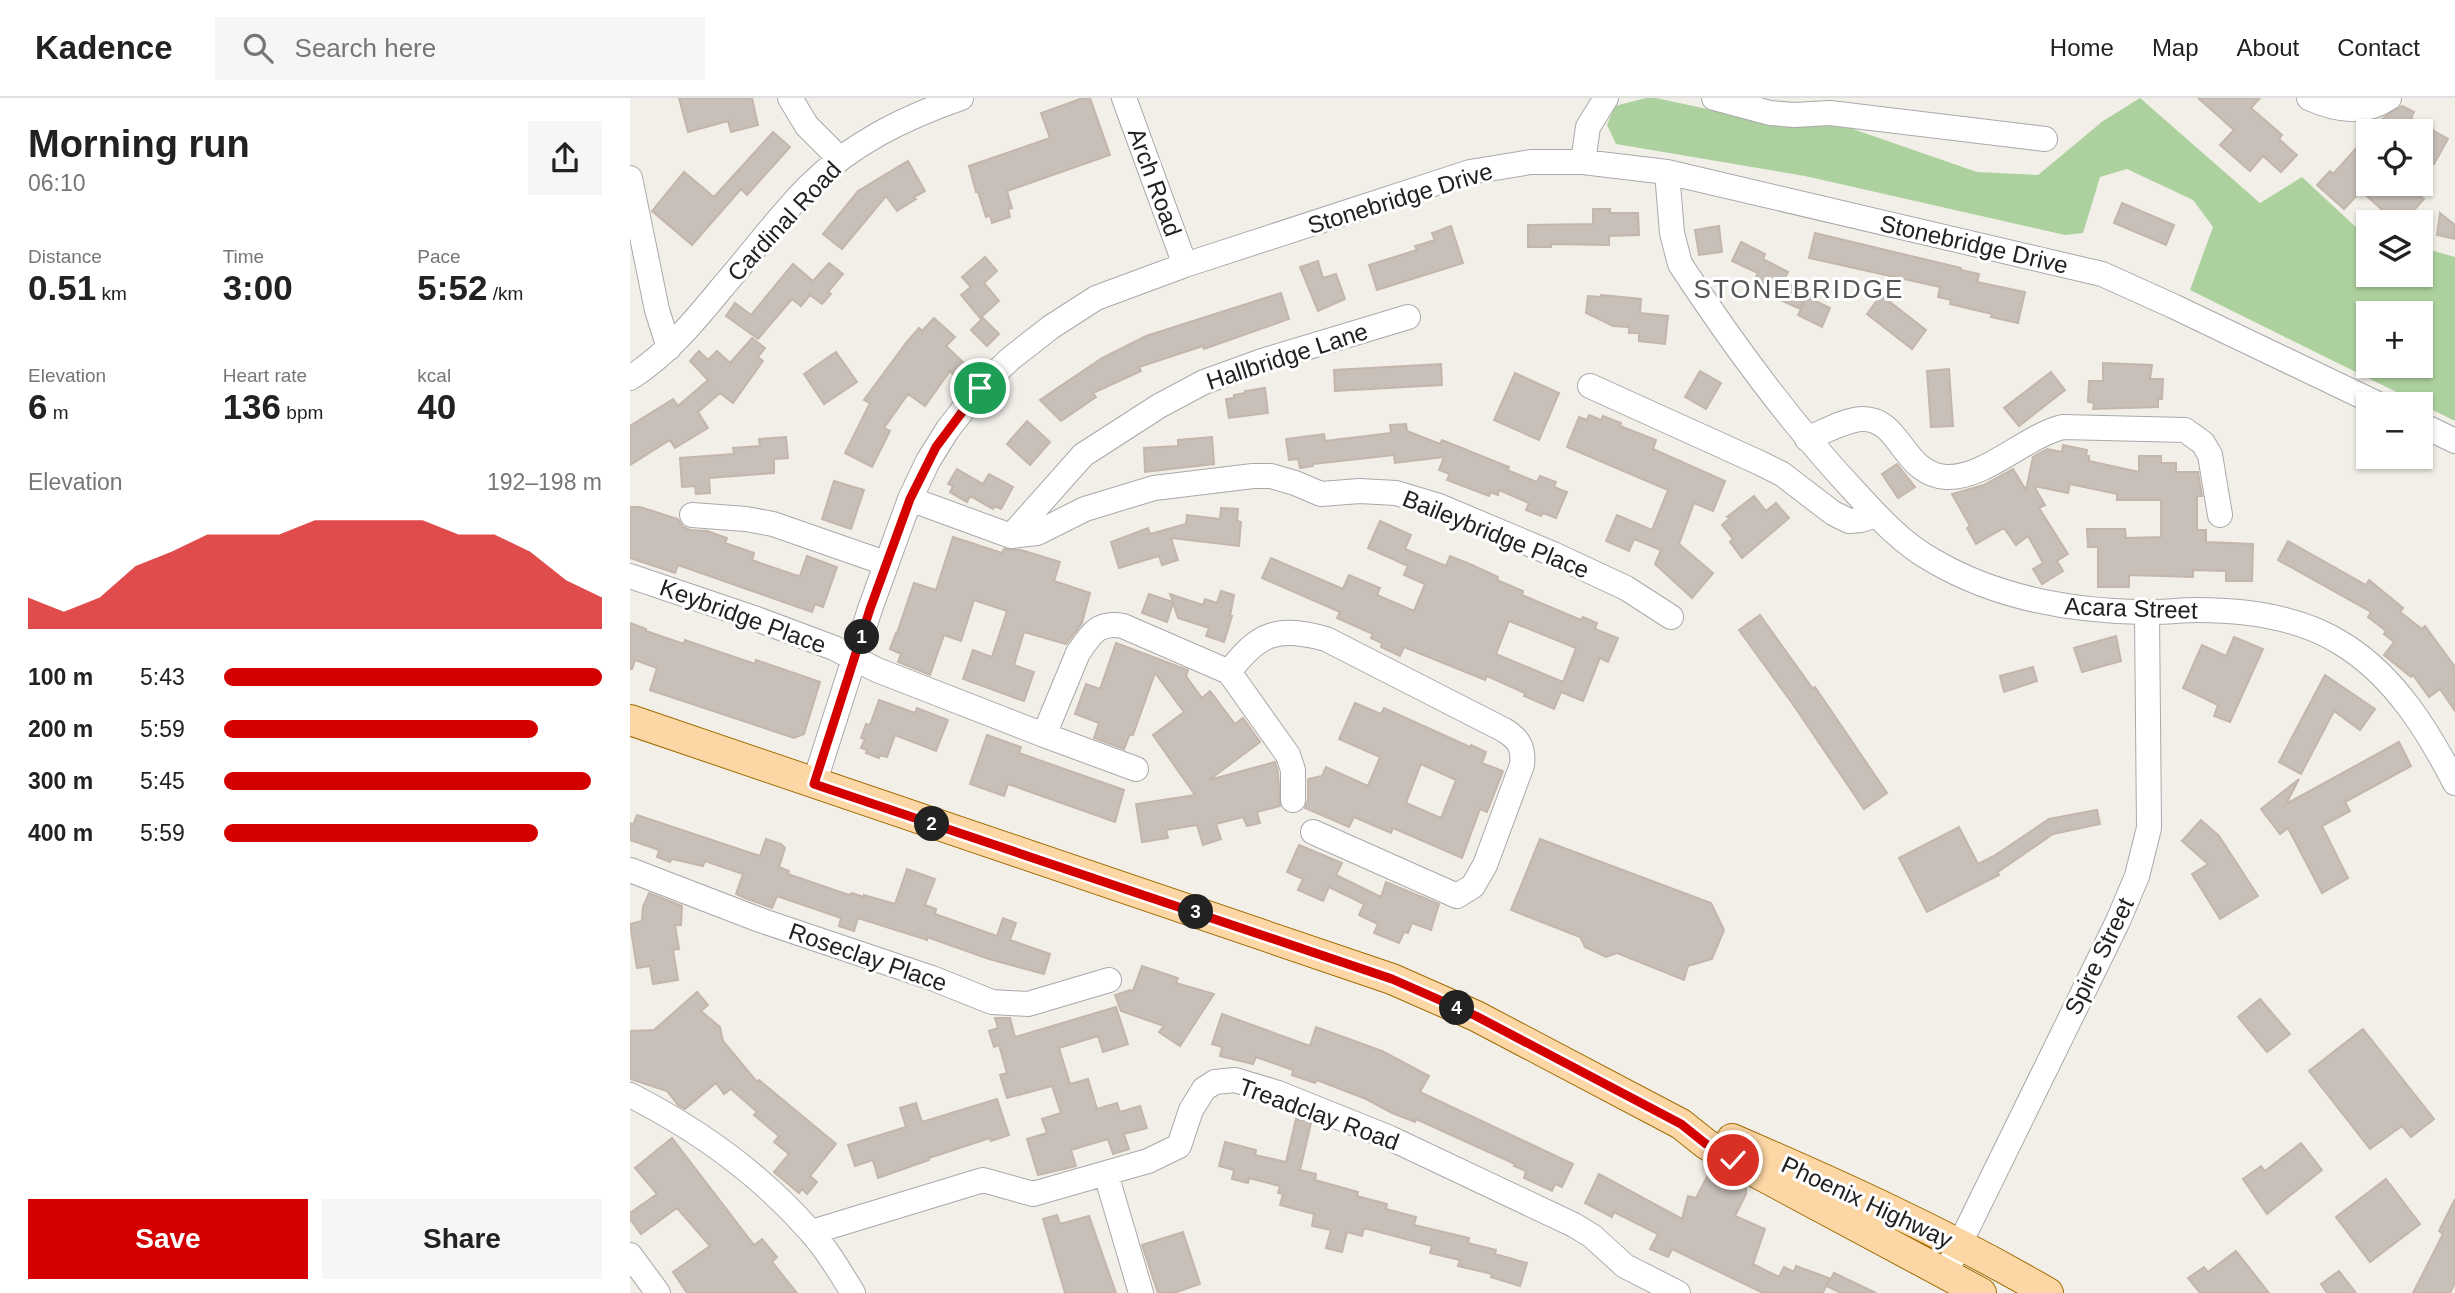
<!DOCTYPE html>
<html lang="en">
<head>
<meta charset="utf-8">
<style>
	body { margin:0; font-family:Helvetica,sans-serif; background:#f6f6f6; color:#222; height:100vh; display:flex; flex-direction:column; font-size:26px; white-space:nowrap }
	* { box-sizing:border-box; margin:0 }
	p { font-size:23px; color:#767676 }
	.icon { flex:none; width:38px; height:38px; fill:none; stroke:currentColor; stroke-width:2; stroke-linecap:round; stroke-linejoin:round }
	.map { position:relative; flex:1; overflow:hidden }
	.details { display:flex; flex-direction:column; background:#fff; width:630px }
	.details>* { flex:none }
	.tools { position:absolute; left:1726px; top:21px; display:grid; gap:14px }
	.tools a { display:grid; place-items:center; width:77px; height:77px; border-radius:0px; background:#fff; box-shadow:0 2px 5px #0004; font-size:35px }
	.pin { position:absolute; display:grid; place-items:center; width:60px; height:60px; color:#fff; margin:-30px; border:4px solid #fff; border-radius:50%; box-shadow:0 2px 7px #0007 }
	.km { position:absolute; width:35px; height:35px; margin:-18px; border-radius:50%; background:#222; color:#fff; font-size:19px; line-height:35px; text-align:center }
	.round { display:grid; place-items:center; flex:none; width:74px; height:74px; border-radius:0px; background:#f6f6f6 }
	.overview { display:flex; align-items:center; justify-content:space-between; height:119px; padding:0 28px }
	h1 { font-size:38px; font-weight:800; line-height:52px }
	.figures { display:grid; grid-template-columns:repeat(3,1fr); gap:10px; height:119px; padding:7px 28px }
	.figures div { display:grid; align-content:center }
	.figures b { font-size:35px; font-weight:800 }
	.figures small { font-size:19px; font-weight:400 }
	.figures p { font-size:19px }
	.chart { height:196px; padding:14px 28px }
	.chart p { display:flex; justify-content:space-between }
	.chart svg { width:100%; height:126px; margin-top:7px; fill:#d40000; opacity:.7 }
	.primary-button { display:flex; gap:14px; margin-top:auto; padding:14px 28px }
	.primary-button a { flex:1; height:80px; border-radius:0px; background:#d40000; color:#fff; font-size:28px; font-weight:800; line-height:80px; text-align:center }
	.primary-button a+a { background:#f6f6f6; color:#222 }
	ul { padding:0 28px; list-style:none; font-size:23px }
	li { display:grid; grid-template-columns:112px 84px 1fr; align-items:center; height:52px }
	li i { height:18px; border-radius:9px; background:#d40000 }
	header { display:flex; align-items:center; gap:42px; box-sizing:border-box; height:98px; padding:0 35px; background:#fff; border-bottom:2px solid #e0e0e0 }
	header strong { font-size:33px }
	nav { display:flex; gap:38px; margin-inline-start:auto; font-size:24px }
	.search { width:490px; height:63px; background:#f6f6f6; display:flex; align-items:center; gap:18px; box-sizing:border-box; padding:0 24px; border-radius:0px; color:#767676; font-size:26px }
	main { display:flex; flex:1; min-height:0 }
	.map>svg:first-child { display:block }
	.forest { fill:#add19e; fill-rule:evenodd }
	.building { fill:#c7bfb8; stroke:#c4b6ab; stroke-width:2; fill-rule:evenodd }
	.lines { fill:none; stroke-linecap:round; stroke-linejoin:round }
	.minor-casing { stroke:#a9a9a9; stroke-width:26 }
	.major-casing { stroke:#a06b00; stroke-width:32 }
	.minor { stroke:#fff; stroke-width:24 }
	.major { stroke:#fcd6a4; stroke-width:30 }
	.route-casing { stroke:#fff; stroke-width:14 }
	.route { stroke:#d40000; stroke-width:9 }
	.labels { text-anchor:middle; dominant-baseline:central; stroke-width:6; stroke-linejoin:round; paint-order:stroke }
	.street-label { font-size:24px; fill:#222; stroke:#fff }
	.neighbourhood-label { font-size:26px; letter-spacing:2px; fill:#555; stroke:#fff }
</style>
</head>
<body>
<header>
<strong>Kadence</strong>
<div class="search"><svg class="icon" aria-label="search" viewBox="0 0 24 24"><circle cx="10" cy="10" r="6"/><path d="M15 15l6 6"/></svg>Search here</div>
<nav><a>Home</a><a>Map</a><a>About</a><a>Contact</a></nav>
</header>
<main>
<section class="details">
<div class="overview"><div><h1>Morning run</h1><p>06:10</p></div><a class="round"><svg class="icon" aria-label="share" viewBox="0 0 24 24"><path d="M12 15V3M7 8l5-5 5 5M5 13v7h14v-7"/></svg></a></div>
<div class="figures">
<div><p>Distance</p><b>0.51<small> km</small></b></div>
<div><p>Time</p><b>3:00</b></div>
<div><p>Pace</p><b>5:52<small> /km</small></b></div>
</div>
<div class="figures">
<div><p>Elevation</p><b>6<small> m</small></b></div>
<div><p>Heart rate</p><b>136<small> bpm</small></b></div>
<div><p>kcal</p><b>40</b></div>
</div>
<div class="chart"><p><span>Elevation</span>192–198 m</p>
<svg viewBox="0 0 160 44" preserveAspectRatio="none"><path d="M0 44V33L10 38L20 33L30 22L40 17L50 11L60 11L70 11L80 6L90 6L100 6L110 6L120 11L130 11L140 17L150 27L160 33V44z"/></svg>
</div>
<ul>
<li><b>100 m</b>5:43<i style="width:100%"></i></li>
<li><b>200 m</b>5:59<i style="width:83%"></i></li>
<li><b>300 m</b>5:45<i style="width:97%"></i></li>
<li><b>400 m</b>5:59<i style="width:83%"></i></li>
</ul>
<div class="primary-button"><a>Save</a><a>Share</a></div>
</section>
<div class="map">
<svg width="1825" height="1195" viewBox="0 0 1825 1195">
	<rect width="100%" height="100%" fill="#f2efe9"/>
	<path class="forest" d="M1016,0H1026L1105,17L1220,30L1347,74L1408,77L1473,23L1510,0L1630,105L1672,79L1729,132L1738,134V177H1790V149L1825,159V323L1560,192L1583,129L1563,102L1497,71L1470,79L1453,135L1435,137L1175,78L986,46L977,27L985,8ZM1738,215H1790V268H1738Z"/>
	<path class="building" d="M49,0H122L128,27L101,34L98,23L58,34Z
		M453,0H460L480,57L377,93L382,110L378,111L380,119L362,125L360,117L356,119L348,94H346L339,68L420,40L411,15Z
		M1568,0H1630L1621,10L1652,37L1649,41L1667,57L1651,74L1633,58L1620,73L1590,47L1604,32Z
		M1772,8L1784,14L1781,20L1818,41L1804,66L1790,59V33H1741L1753,20Z
		M143,34L160,49L117,97L111,91L62,147L22,113L54,74L84,99Z
		M1738,37V86H1790L1784,93L1794,101L1773,124H1766L1731,93L1714,111L1687,87L1700,73L1703,76Z
		M278,63L295,93L284,99L286,101L267,113L256,98L212,151L193,136L228,93Z
		M1492,105L1544,127L1536,147L1484,125Z
		M963,111H980V115H1008L1009,137L979,138V147L921,146V149H898V127L963,126Z
		M1810,115L1825,127V141L1807,137Z
		M821,128L833,165L747,192L739,167L787,152L785,148L805,142L802,135Z
		M1089,128L1092,154L1069,157L1065,132Z
		M1185,135L1331,170V172L1349,176L1347,184L1395,194L1388,225L1361,219L1362,216L1320,206L1321,202L1308,199L1310,189L1179,160Z
		M1111,144L1135,156L1133,161L1158,174L1149,193L1125,181L1128,175L1102,163Z
		M355,159L367,173L354,185L369,203L350,220L331,197L341,189L332,179Z
		M688,163L693,180L706,176L715,201L688,213L670,169Z
		M199,165L213,176L198,194L201,196L192,206L180,197L171,208L162,201L128,241L96,218L105,205L121,217L163,166L183,183Z
		M1155,181L1179,192L1170,211L1146,200Z
		M651,195L659,221L574,251L573,248L509,269L511,273L463,295L466,299L431,323L410,302L472,260L516,238Z
		M971,197L1011,201L1010,215L1038,218L1035,246L1009,243V235H999V229L983,228L956,215L958,198L971,199Z
		M1251,197L1296,232L1282,251L1237,216Z
		M1177,199L1200,210L1192,229L1168,217Z
		M304,220L325,239L316,248L335,266L324,277L320,273L295,308L278,296L254,330L260,333L242,369L215,355L240,305L234,302L276,245L289,230L292,233Z
		M353,220L369,236L357,248L341,232Z
		M122,240L135,250L128,259L133,263L103,305L90,295L68,314L78,330L45,350L40,342L0,367V328L43,301L48,308L78,282L60,263L69,253L78,262L87,253L100,265Z
		M206,254L227,284L194,306L174,276Z
		M1473,265L1522,267L1520,281H1533L1532,301H1528V309L1463,311L1464,305L1458,304L1459,283H1473Z
		M811,266L812,287L705,293L704,272Z
		M1319,271L1323,328L1301,329L1297,273Z
		M1070,273L1091,285L1076,311L1055,299Z
		M1421,274L1435,292L1389,328L1374,310Z
		M885,275L929,295L909,342L864,322Z
		M635,290L638,315L599,320L596,301L604,300V297L615,295V293Z
		M959,317L971,322L973,318L991,325L990,328L1026,342L1023,351L1095,383L1083,413L1064,405L1049,446L1083,475L1062,500L1025,466L1031,452L1004,441L999,453L976,443L987,417L1022,432L1038,392L937,349L949,319L957,322Z
		M397,323L420,344L400,367L377,346Z
		M776,326L777,333L810,346L812,342L879,369L877,372L907,384L910,378L926,384L924,389L937,394L926,420L913,415L911,418L896,412L899,405L869,392L868,397L861,394L859,398L817,382L820,376L809,372L814,359L765,365L764,357L683,366V368L670,370L668,361L659,362L656,341L694,336L695,343L761,335L760,327Z
		M156,339L158,360L144,361V375L79,380L80,395L66,396L65,388L52,389L50,360L104,356L103,350L130,348L129,341Z
		M582,339L584,366L515,374L514,350L548,348V342Z
		M1433,347L1457,352L1456,358H1459V363L1509,374V358H1531V365H1546V374H1568L1572,398H1567V432H1576V444L1623,446L1622,483H1596V473L1563,472V479L1499,477V489H1468V449H1458L1457,431H1495L1496,440L1531,439V402H1487V396L1440,386L1438,395L1404,388L1415,407L1409,410L1438,456L1427,463L1433,473L1412,486L1403,471L1413,465L1398,438L1386,447L1374,430L1346,446L1337,430L1340,428L1322,396L1354,387L1383,371L1396,392L1403,359L1417,351L1432,354Z
		M1267,366L1285,389L1268,400L1252,376Z
		M327,371L353,386L359,376L383,389L371,411L365,408L363,411L340,398L337,404L320,394L323,388L318,386Z
		M204,383L234,392L221,431L192,421Z
		M1124,398L1136,413L1146,405L1159,420L1112,460L1100,444L1103,441L1092,427L1100,420L1097,419Z
		M0,409H10L48,421L53,429L60,432L77,433L97,440L95,445L124,455L122,462L165,477L170,478L177,458L207,469L193,509L185,506L182,514L48,467L45,475L0,460Z
		M591,410L608,411L607,423L611,424L609,448L541,440L548,462L532,467L529,458L489,470L481,444L518,430L520,436L556,426L557,417L590,421Z
		M750,423L781,437L775,451L816,468L820,458L842,467L868,479L867,482L893,493L892,497L951,522L953,519L967,525L965,531L988,540L978,564L970,560L953,603L931,594L924,611L894,598L895,595L857,578L855,582L774,549L770,558L751,549L752,545L741,540L743,536L707,520L710,514L632,480L641,460L713,491L719,477L750,490L747,497L784,513L795,486L774,477L778,468L738,450ZM879,523L946,550L933,584L866,556Z
		M323,439L372,455L374,451L391,452L430,464L424,483L460,495L452,525L436,546L394,534L384,567L404,574L394,603L333,581L343,552L362,559L377,513L344,502L331,543L314,537L300,577L268,564L271,556L260,551L266,535H267L284,485L306,492Z
		M1658,443L1736,487L1739,482L1773,510L1770,514L1792,531L1795,528L1825,569V613L1810,591L1799,599L1783,577L1781,579L1754,557L1764,544L1754,536L1756,533L1738,519L1741,514L1648,462Z
		M591,493L604,497L600,518H602L594,544L576,538L579,530L548,520L543,505L537,524L512,515L519,496L543,504L540,496L573,507L575,501L587,505Z
		M1130,517L1183,591L1185,589L1257,695L1234,711L1162,605L1109,532Z
		M0,525L16,531V533L54,546L55,542L125,566L126,562L190,584L174,636L164,640L20,592L27,570L5,562L2,571H0Z
		M1486,538L1491,563L1452,574L1444,550Z
		M1604,539L1633,551L1600,624L1584,618L1588,607L1553,590L1572,547L1596,558Z
		M486,545L558,572L556,578L572,600L580,593L605,626L613,620L630,644L579,682L645,664L648,674L650,708L627,714L630,725L617,728L613,719L586,726L591,741L573,747L567,727L536,732L538,740L512,744L506,706L565,697L523,637L554,614L525,575L503,637L500,636L494,651L464,640L469,625L445,616L456,586L470,591Z
		M1403,569L1407,583L1374,594L1370,578Z
		M1695,577L1745,611L1730,632L1704,613L1671,676L1649,664Z
		M249,602L285,615L287,610L318,622L306,653L265,637L257,659L250,657L249,660L236,655L237,652L231,650L235,641L231,640L236,626L240,627Z
		M725,605L751,616L754,610L840,649L841,647L856,654L852,665L873,673L857,714L850,711L832,760L763,730L761,735L724,719L719,729L675,710L678,702V681L692,678L696,669L738,688L750,659L709,641ZM791,666L826,682L811,720L776,705Z
		M357,637L391,649L389,655L494,692L485,724L378,686L374,698L340,686Z
		M1769,644L1781,668L1715,704L1720,713L1692,728L1718,780L1692,795L1658,730L1650,736L1631,711L1669,681L1656,706Z
		M1467,712L1470,726L1423,736L1368,774L1369,777L1297,814L1269,760L1329,729L1348,766L1364,758L1419,721Z
		M7,717L130,758L136,741L151,746L155,750L149,769L159,773L158,776L219,797L222,795L234,799V797L265,806L277,771L305,781L295,807L306,811L305,816L367,838L373,820L386,825L380,842L420,856L414,876L359,861L297,839V842L228,820L224,833L209,828L211,820L147,798L142,810L115,800L106,796L113,776L75,763L73,768L42,761L40,764L27,759L29,752L0,742V725L3,727Z
		M1571,722L1589,738L1628,798L1590,821L1562,776L1578,766L1552,743Z
		M910,741L1081,805L1094,832L1082,861L1058,868L1054,882L987,855L976,859L955,849L950,839L881,812Z
		M669,747L712,765L706,777L751,799L756,784L809,806L801,832L782,825L778,835L774,834L769,845L744,835L748,826L729,817L734,806L699,789L693,803L668,792L673,781L657,774Z
		M19,795L52,808L51,827H45L49,851L43,852L48,882L23,886L20,868L7,870L0,826L12,823L13,809Z
		M512,868L548,880L546,885L584,896L550,948L529,934L534,928L491,913L485,897L500,892L503,893Z
		M67,894L78,907L71,913L90,929L93,943L127,984L129,982L206,1046L180,1078L187,1084L177,1096L172,1091L169,1095L144,1074L159,1056L144,1044L149,1038L124,1017L127,1014L101,991L94,996L86,985L55,1011L48,1007L37,993L0,981V933L24,932Z
		M1630,901L1660,936L1637,954L1608,919Z
		M486,909L498,946L473,954L468,938L429,950L440,986L458,981L467,1011L487,1005L490,1014L510,1008L517,1030L494,1036L499,1051L483,1056L478,1041L441,1052L446,1068L408,1077L397,1041L417,1035L412,1021L431,1015L422,988L377,1000L370,977L377,975L369,947L364,949L359,933L368,930L365,920H380L385,939Z
		M592,916L680,948L686,929L752,953L799,978L790,994L943,1066L932,1089L925,1086L922,1093L894,1080L896,1073L884,1068L885,1066L786,1021L785,1024L762,1015L736,1001L687,982L685,985L662,977L663,972L626,959L623,966L590,958L592,949L582,946Z
		M1733,931L1804,1021L1781,1039L1772,1028L1740,1051L1679,973Z
		M367,1001L379,1037L361,1043L360,1040L299,1060V1062L248,1080L243,1062L225,1068L218,1047L276,1029L270,1010L286,1005L292,1024Z
		M666,1021L681,1025L670,1072L686,1076L685,1082L728,1094L727,1098L757,1106L756,1111L786,1119L784,1127L839,1140L838,1145L866,1152L865,1156L897,1165L890,1188L861,1179L862,1176L828,1168L830,1162L800,1155L802,1148L734,1130L732,1138L717,1134L712,1154L696,1150L701,1132L682,1128L684,1116L650,1107L653,1096L648,1095L650,1088L619,1080L618,1085L602,1081L604,1072L589,1068L595,1044L626,1052L625,1057L656,1064Z
		M42,1040L124,1147L132,1141L147,1159L142,1164L167,1195H57L43,1174L80,1148L47,1110L11,1136L0,1121V1115L27,1096L5,1070Z
		M1671,1045L1692,1072L1637,1116L1613,1081L1631,1068L1635,1073Z
		M1081,1071L1116,1090V1096L1105,1118L1135,1131L1123,1166L1149,1179L1154,1169L1164,1174L1166,1168L1199,1180L1193,1195H1133L1042,1151L1038,1159L1020,1151L1028,1136L984,1114L982,1119L955,1105L969,1076L1052,1121L1058,1098L1066,1100Z
		M1756,1081L1790,1126L1740,1164L1706,1119Z
		M1825,1101V1185L1820,1195H1783L1813,1136L1809,1133Z
		M427,1117L430,1126L459,1118L486,1195H435L413,1121Z
		M553,1134L570,1186L544,1195H528L512,1147Z
		M1606,1153L1639,1195H1570L1558,1180L1574,1169L1578,1174Z
		M1709,1173L1726,1195H1697L1691,1186Z
		M1204,1175L1246,1195H1211L1197,1188Z"/>
	<g class="lines">
		<defs>
			<path id="minor" d="M160,0L177,28L210,61
				M494,0L555,167
				M1084,0L1140,15L1164,17L1200,15L1415,41
				M1679,0C1705,12 1733,18 1759,0
				M953,64L958,29L976,0
				M1037,74L1042,135L1050,166C1102,245 1162,327 1227,396C1249,420 1273,446 1302,462C1366,500 1441,513 1514,514C1532,515 1550,512 1567,512C1617,512 1671,519 1714,547C1765,579 1798,633 1825,685
				M0,80L27,212L39,250
				M0,280C38,256 67,220 95,186C123,154 149,118 179,88C222,45 274,20 331,0
				M960,288L1130,365L1152,376L1203,415L1219,423L1231,422L1246,417
				M1790,326L1825,343
				M1177,341C1194,334 1214,322 1232,321C1271,320 1272,376 1316,379C1355,381 1395,338 1433,329L1555,332L1573,345L1580,357L1590,417
				M280,401L381,438L407,435L455,411L524,390L623,378H641L665,385L691,396L730,393L766,395L809,408L923,456L996,490L1041,519
				M62,417L116,421L143,426L255,465
				M381,438L453,357L529,308L574,284L632,263L778,219
				M0,478L124,520L204,550L247,572L414,637L448,555C461,536 468,523 493,528L599,574L658,657L663,672V702
				M599,574C629,534 648,528 696,541L874,632C889,641 894,650 892,667L855,767L843,788L827,798L683,734
				M414,637L506,671
				M184,686L240,511L280,401L298,363L318,331L350,290L380,261L421,229L466,200L555,167L840,74L901,64H953L1037,74L1472,176L1543,208L1748,306
				M0,772L130,822L302,880L362,904L398,906L479,882
				M0,997C67,1031 130,1076 180,1133C197,1151 210,1174 223,1195
				M476,1076L511,1195
				M182,1134L353,1082L403,1096L518,1063L549,1048L561,1012L574,991L585,984L605,982L648,995L760,1040L944,1127L962,1138L995,1168L1048,1195
				M0,1157L28,1195
				M1315,1176L1488,823L1507,778L1519,730L1517,515"/>
			<path id="major" d="M0,622L762,881L846,918L1051,1026L1076,1046L1103,1062L1351,1195
				M1102,1041C1209,1087 1317,1136 1418,1195"/>
		</defs>
		<use href="#minor" class="minor-casing"/>
		<use href="#major" class="major-casing"/>
		<use href="#minor" class="minor"/>
		<use href="#major" class="major"/>
	</g>
	<g class="lines">
		<defs>
			<path id="route" d="M350,290L306,349L280,401L240,511L184,686L762,881L846,918L1051,1026L1076,1046L1103,1062"/>
		</defs>
		<use href="#route" class="route-casing"/>
		<use href="#route" class="route"/>
	</g>
	<g class="labels">
		<g class="street-label">
			<text transform="translate(525 84) rotate(70)">Arch Road</text>
			<text transform="translate(770 100) rotate(-17)">Stonebridge Drive</text>
			<text transform="translate(154 123) rotate(-47)">Cardinal Road</text>
			<text transform="translate(1344 146) rotate(13)">Stonebridge Drive</text>
			<text transform="translate(657 258) rotate(-18)">Hallbridge Lane</text>
			<text transform="translate(866 436) rotate(22)">Baileybridge Place</text>
			<text transform="translate(1501 510) rotate(2)">Acara Street</text>
			<text transform="translate(113 518) rotate(20)">Keybridge Place</text>
			<text transform="translate(1469 858) rotate(-64)">Spire Street</text>
			<text transform="translate(238 859) rotate(19)">Roseclay Place</text>
			<text transform="translate(689 1016) rotate(20)">Treadclay Road</text>
			<text transform="translate(1237 1104) rotate(25)">Phoenix Highway</text>
		</g>
		<g class="neighbourhood-label">
			<text x="1169" y="191">STONEBRIDGE</text>
		</g>
	</g>
</svg>
<div class="tools">
<a><svg class="icon" aria-label="locate" viewBox="0 0 24 24"><circle cx="12" cy="12" r="6"/><path d="M12 2v4M12 18v4M2 12h4M18 12h4"/></svg></a>
<a><svg class="icon" aria-label="layers" viewBox="0 0 24 24"><path d="M12 4l9 5-9 5-9-5zM3 14l9 5 9-5"/></svg></a>
<a>+</a>
<a>−</a>
</div>
<div class="pin" style="left:350px;top:290px;background:#1e9e55"><svg class="icon" aria-label="arrive" viewBox="0 0 24 24"><path d="M6 21V4h12l-3 4 3 4H6"/></svg></div>
<div class="pin" style="left:1103px;top:1062px;background:#d93025"><svg class="icon" aria-label="check" viewBox="0 0 24 24"><path d="M5 12l5 5 9-10"/></svg></div>
<b class="km" style="left:232px;top:539px">1</b>
<b class="km" style="left:302px;top:726px">2</b>
<b class="km" style="left:566px;top:814px">3</b>
<b class="km" style="left:827px;top:910px">4</b>
</div>
</main>
</body>
</html>
